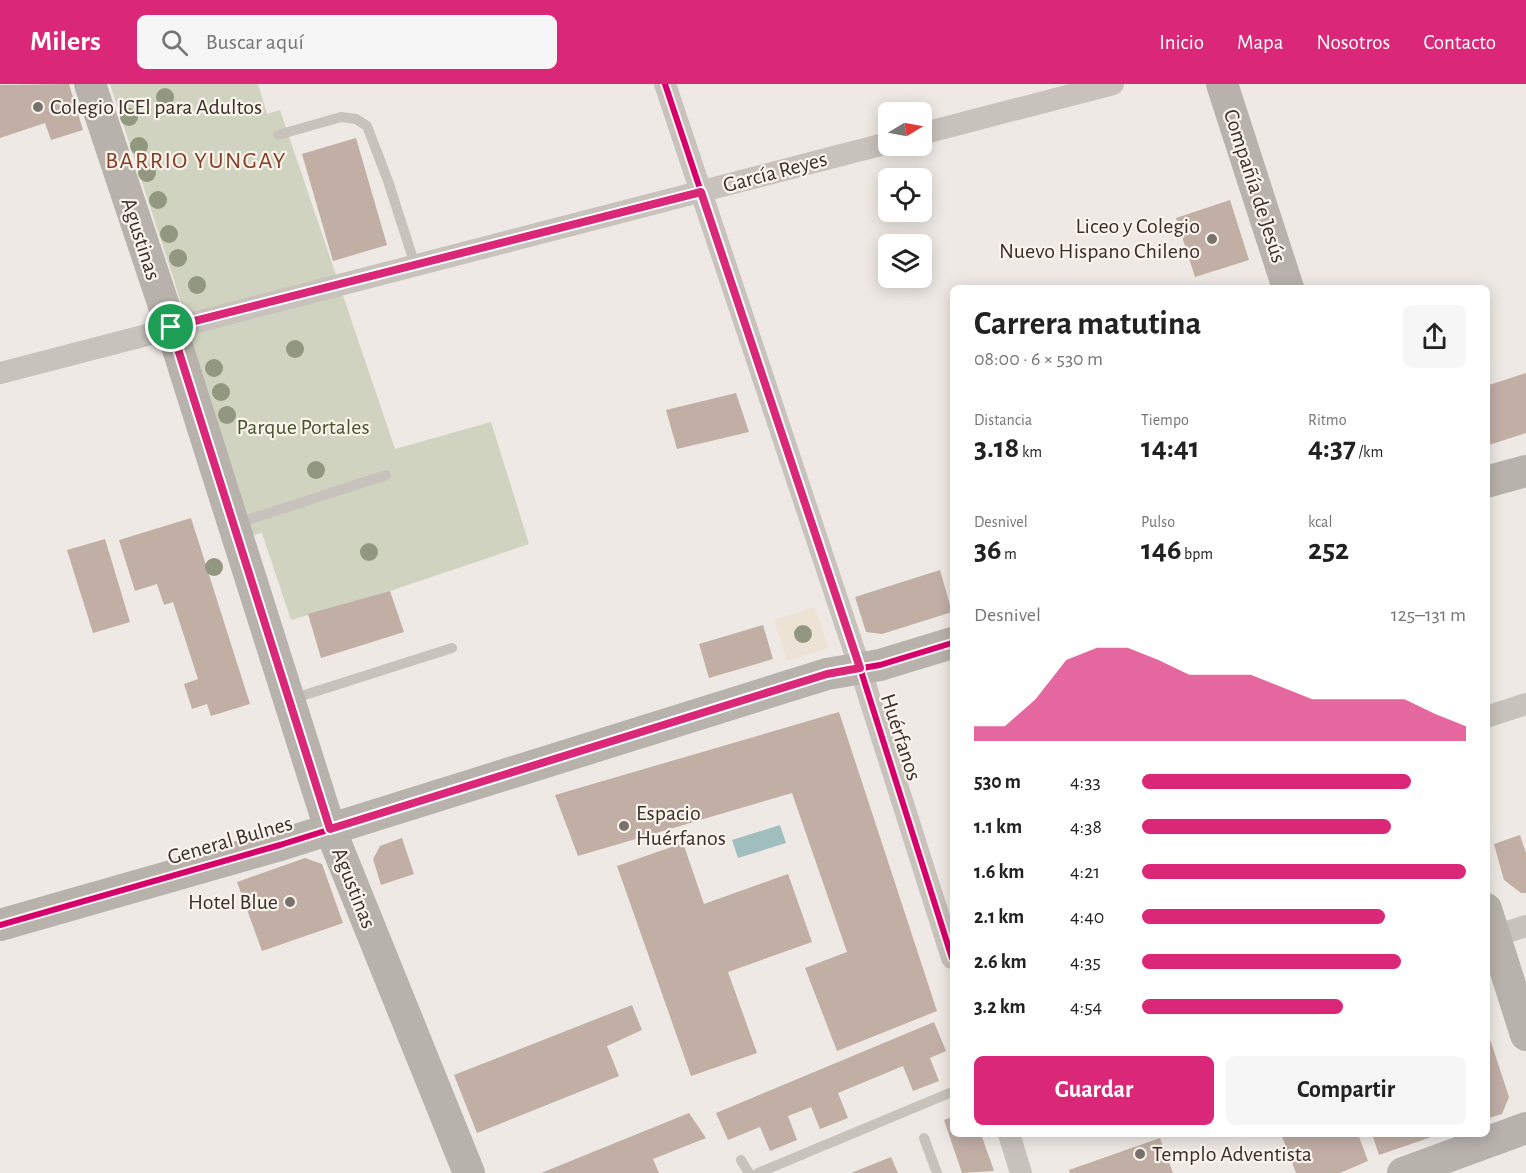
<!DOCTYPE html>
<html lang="es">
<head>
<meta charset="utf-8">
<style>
	body { margin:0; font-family:"Alegreya Sans",sans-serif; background:#f6f6f6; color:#222; height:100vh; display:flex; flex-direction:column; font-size:22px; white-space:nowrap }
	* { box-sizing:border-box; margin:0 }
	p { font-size:20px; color:#767676 }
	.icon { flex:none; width:33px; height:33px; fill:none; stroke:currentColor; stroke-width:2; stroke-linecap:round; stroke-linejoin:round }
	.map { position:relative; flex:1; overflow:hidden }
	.details { position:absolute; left:950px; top:201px; width:540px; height:852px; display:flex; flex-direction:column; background:#fff; border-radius:9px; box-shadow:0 3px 15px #0003 }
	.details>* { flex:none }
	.needle { width:39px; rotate:80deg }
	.fabs { position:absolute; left:878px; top:18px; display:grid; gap:12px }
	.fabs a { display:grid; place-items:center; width:54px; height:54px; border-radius:9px; background:#fff; box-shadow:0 3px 15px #0003; font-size:30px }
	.pin { position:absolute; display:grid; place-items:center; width:51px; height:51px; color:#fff; margin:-26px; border:3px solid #fff; border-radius:50%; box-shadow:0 2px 6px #0007 }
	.round { display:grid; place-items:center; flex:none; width:63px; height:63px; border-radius:9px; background:#f6f6f6 }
	.headline { display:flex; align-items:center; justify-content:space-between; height:102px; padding:0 24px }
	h1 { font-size:33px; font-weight:700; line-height:45px }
	.figures { display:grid; grid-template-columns:repeat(3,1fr); gap:9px; height:102px; padding:6px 24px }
	.figures div { display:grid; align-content:center }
	.figures b { font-size:30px; font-weight:700 }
	.figures small { font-size:16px; font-weight:400 }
	.figures p { font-size:16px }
	.chart { height:168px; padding:12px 24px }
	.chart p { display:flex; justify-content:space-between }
	.chart svg { width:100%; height:108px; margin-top:6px; fill:#db2777; opacity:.7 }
	.button { display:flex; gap:12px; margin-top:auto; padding:12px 24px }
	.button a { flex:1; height:69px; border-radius:9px; background:#db2777; color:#fff; font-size:24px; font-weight:700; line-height:69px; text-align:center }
	.button a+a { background:#f6f6f6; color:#222 }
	ul { padding:0 24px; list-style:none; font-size:20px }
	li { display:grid; grid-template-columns:96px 72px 1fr; align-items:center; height:45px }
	li i { height:15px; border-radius:8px; background:#db2777 }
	header { display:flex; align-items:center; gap:36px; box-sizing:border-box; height:84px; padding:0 30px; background:#db2777; color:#fff }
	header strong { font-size:28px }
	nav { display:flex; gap:33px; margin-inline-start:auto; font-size:21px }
	.search { width:420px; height:54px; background:#f6f6f6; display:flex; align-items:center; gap:15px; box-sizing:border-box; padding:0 21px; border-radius:9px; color:#767676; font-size:22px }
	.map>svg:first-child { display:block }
	.green { fill:#cfd3bf }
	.plaza { fill:#ece2d5 }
	.water { fill:#a1bebf }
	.building { fill:#c1afa6 }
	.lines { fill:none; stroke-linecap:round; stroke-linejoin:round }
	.lane { stroke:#c8c2bd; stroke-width:10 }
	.street { stroke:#c8c2bd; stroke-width:22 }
	.secondary { stroke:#b8b2ad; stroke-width:32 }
	.cycleway-casing { stroke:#faf4ec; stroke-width:10 }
	.cycleway { stroke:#d6006c; stroke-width:6 }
	.tree { fill:#929880 }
	.route-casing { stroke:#fff; stroke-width:12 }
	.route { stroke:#db2777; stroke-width:8 }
	.poi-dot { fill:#78716c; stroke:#faf4ec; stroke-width:2 }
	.labels { text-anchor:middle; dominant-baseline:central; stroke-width:4.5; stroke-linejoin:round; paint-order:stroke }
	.poi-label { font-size:22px; fill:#39302b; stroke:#faf4ec; text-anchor:start }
	.street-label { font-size:22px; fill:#39302b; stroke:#faf4ec }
	.park-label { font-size:22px; fill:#47562f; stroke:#faf4ec }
	.neighbourhood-label { font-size:24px; letter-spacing:1.5px; fill:#854026; stroke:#faf4ec }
</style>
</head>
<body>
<header>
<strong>Milers</strong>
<div class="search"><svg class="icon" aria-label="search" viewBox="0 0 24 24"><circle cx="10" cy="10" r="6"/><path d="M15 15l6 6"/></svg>Buscar aquí</div>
<nav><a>Inicio</a><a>Mapa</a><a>Nosotros</a><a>Contacto</a></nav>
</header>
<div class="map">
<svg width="1526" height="1089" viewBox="0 0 1526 1089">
	<rect width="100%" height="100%" fill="#eee9e4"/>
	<path class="green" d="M110,0H258L267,30L280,26L395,365L491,338L529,460L390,507L291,536L262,449L250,452L174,196Z"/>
	<path class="plaza" d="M815,523L828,564L787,577L774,536Z"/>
	<path class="water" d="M780,741L786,759L738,774L732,756Z"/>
	<path class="building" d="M69,0L83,46L51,56L45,39L0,54V1Z
		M356,54L387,161L333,177L302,70Z
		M1230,116L1249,176L1195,193L1176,134Z
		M1526,289V349L1486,362V302Z
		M736,309L749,348L677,365L666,326Z
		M191,434L250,620L211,632L207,620L192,625L184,600L198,595L173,518L164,521L157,500L135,507L119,456Z
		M105,455L130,538L93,549L67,466Z
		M940,486L952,528L882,550L866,548L855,513Z
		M390,507L404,548L321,574L308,530Z
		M763,541L773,575L709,594L699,560Z
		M839,628L937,927L837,967L805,884L847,868L792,709L578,772L555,711Z
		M1520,751L1526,769V809H1521L1504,796L1494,760Z
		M402,754L414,790L381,801L373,775L380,762Z
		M683,759L704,820L788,790L812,858L728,888L757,969L691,992L617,782Z
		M305,774L322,780L343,839L262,867L237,798Z
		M632,921L642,946L607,962L619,992L477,1049L454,991Z
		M934,938L946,967L930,974L939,997L913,1007L903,982L838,1009L848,1034L820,1045L811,1023L788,1032L797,1056L770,1067L760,1043L728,1056L716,1029Z
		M1486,943L1509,1013L1502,1030L1486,1035Z
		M689,1029L706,1054L653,1075L659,1089H541Z
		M952,1033V1050H981L994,1087L962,1089L944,1036Z
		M1281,1050H1358L1368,1077L1340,1089H1296Z
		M1372,1050H1440L1379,1071Z
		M1160,1054L1173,1089H1070L1069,1086Z
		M891,1073L898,1089H851Z"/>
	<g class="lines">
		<path class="lane" d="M278,51L341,33L356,35L367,42L388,97L415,181
			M235,440L386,391
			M292,615L452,564
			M924,1054L937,1089
			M741,1076L749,1089
			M758,1089L952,1008"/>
		<path class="street" d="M665,0L860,584L952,874
			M921,50L1113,0
			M0,289L888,59
			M1486,633L1526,620
			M1495,852L1526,842
			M1009,1050L1021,1089"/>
		<path class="secondary" d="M90,0L171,243L330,745L469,1089
			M1222,0L1288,204
			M1486,398L1526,387
			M1486,825L1526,951
			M0,841L280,761L827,590L880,581L952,559
			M1403,1089L1526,1044"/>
		<defs>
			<path id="cycleway" d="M665,0L860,584L952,874
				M0,841L280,761L827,590L880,581L952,559"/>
		</defs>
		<use href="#cycleway" class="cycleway-casing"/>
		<use href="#cycleway" class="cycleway"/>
	</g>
	<g class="tree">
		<circle cx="165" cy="13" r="9"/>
		<circle cx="129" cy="33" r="9"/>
		<circle cx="139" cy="62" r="9"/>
		<circle cx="147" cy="89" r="9"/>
		<circle cx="158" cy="116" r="9"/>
		<circle cx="169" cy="150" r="9"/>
		<circle cx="178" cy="174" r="9"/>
		<circle cx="197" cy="201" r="9"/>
		<circle cx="295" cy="265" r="9"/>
		<circle cx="214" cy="284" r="9"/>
		<circle cx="221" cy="308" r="9"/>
		<circle cx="227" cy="331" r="9"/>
		<circle cx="316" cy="386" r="9"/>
		<circle cx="369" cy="468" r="9"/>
		<circle cx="214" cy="483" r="9"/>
		<circle cx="803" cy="550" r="9"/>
	</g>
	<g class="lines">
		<defs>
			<path id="route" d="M701,108L860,584L827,590L330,745L171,243Z"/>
		</defs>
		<use href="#route" class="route-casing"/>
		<use href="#route" class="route"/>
	</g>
	<g class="poi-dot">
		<circle cx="38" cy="23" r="6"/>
		<circle cx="1212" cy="155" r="6"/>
		<circle cx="624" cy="742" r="6"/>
		<circle cx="290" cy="818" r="6"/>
		<circle cx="1140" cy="1070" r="6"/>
	</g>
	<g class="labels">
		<g class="poi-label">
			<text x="50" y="23">Colegio ICEl para Adultos</text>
			<text x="1200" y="142" text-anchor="end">Liceo y Colegio<tspan x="1200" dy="25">Nuevo Hispano Chileno</tspan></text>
			<text x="636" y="729">Espacio<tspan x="636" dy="25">Huérfanos</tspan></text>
			<text x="278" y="818" text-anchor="end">Hotel Blue</text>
			<text x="1152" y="1070">Templo Adventista</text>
		</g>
		<g class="street-label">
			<text transform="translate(775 88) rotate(-15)">García Reyes</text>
			<text transform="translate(1255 102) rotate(72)">Compañía de Jesús</text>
			<text transform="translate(141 155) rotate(72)">Agustinas</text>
			<text transform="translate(901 653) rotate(72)">Huérfanos</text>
			<text transform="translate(230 756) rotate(-16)">General Bulnes</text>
			<text transform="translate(354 804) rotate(68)">Agustinas</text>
		</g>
		<g class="park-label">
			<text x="303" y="343">Parque Portales</text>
		</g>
		<g class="neighbourhood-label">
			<text x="196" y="77">BARRIO YUNGAY</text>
		</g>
	</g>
</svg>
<div class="fabs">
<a><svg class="needle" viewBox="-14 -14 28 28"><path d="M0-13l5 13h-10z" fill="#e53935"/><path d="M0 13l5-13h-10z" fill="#767676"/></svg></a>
<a><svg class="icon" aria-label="locate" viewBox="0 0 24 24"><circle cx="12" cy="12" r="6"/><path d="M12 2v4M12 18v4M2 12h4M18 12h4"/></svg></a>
<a><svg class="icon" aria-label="layers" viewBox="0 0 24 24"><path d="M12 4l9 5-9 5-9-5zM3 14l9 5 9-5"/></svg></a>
</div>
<div class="pin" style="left:171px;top:243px;background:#1e9e55"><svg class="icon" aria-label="arrive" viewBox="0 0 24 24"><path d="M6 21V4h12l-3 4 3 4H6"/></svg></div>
<section class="details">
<div class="headline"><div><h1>Carrera matutina</h1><p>08:00 · 6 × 530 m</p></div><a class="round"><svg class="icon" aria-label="share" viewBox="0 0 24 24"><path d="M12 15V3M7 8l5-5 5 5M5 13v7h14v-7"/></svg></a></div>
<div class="figures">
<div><p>Distancia</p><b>3.18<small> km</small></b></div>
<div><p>Tiempo</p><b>14:41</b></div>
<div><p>Ritmo</p><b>4:37<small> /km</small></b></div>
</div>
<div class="figures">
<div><p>Desnivel</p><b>36<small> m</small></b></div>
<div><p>Pulso</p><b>146<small> bpm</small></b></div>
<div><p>kcal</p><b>252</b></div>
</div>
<div class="chart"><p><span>Desnivel</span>125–131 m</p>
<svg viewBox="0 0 160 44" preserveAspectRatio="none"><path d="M0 44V38L10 38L20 27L30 11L40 6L50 6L60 11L70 17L80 17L90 17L100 22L110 27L120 27L130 27L140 27L150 33L160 38V44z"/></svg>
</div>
<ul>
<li><b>530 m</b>4:33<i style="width:83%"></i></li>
<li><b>1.1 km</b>4:38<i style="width:77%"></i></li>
<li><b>1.6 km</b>4:21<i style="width:100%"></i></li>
<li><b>2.1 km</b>4:40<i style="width:75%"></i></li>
<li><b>2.6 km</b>4:35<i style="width:80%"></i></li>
<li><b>3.2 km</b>4:54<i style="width:62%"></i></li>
</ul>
<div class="button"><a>Guardar</a><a>Compartir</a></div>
</section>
</div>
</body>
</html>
